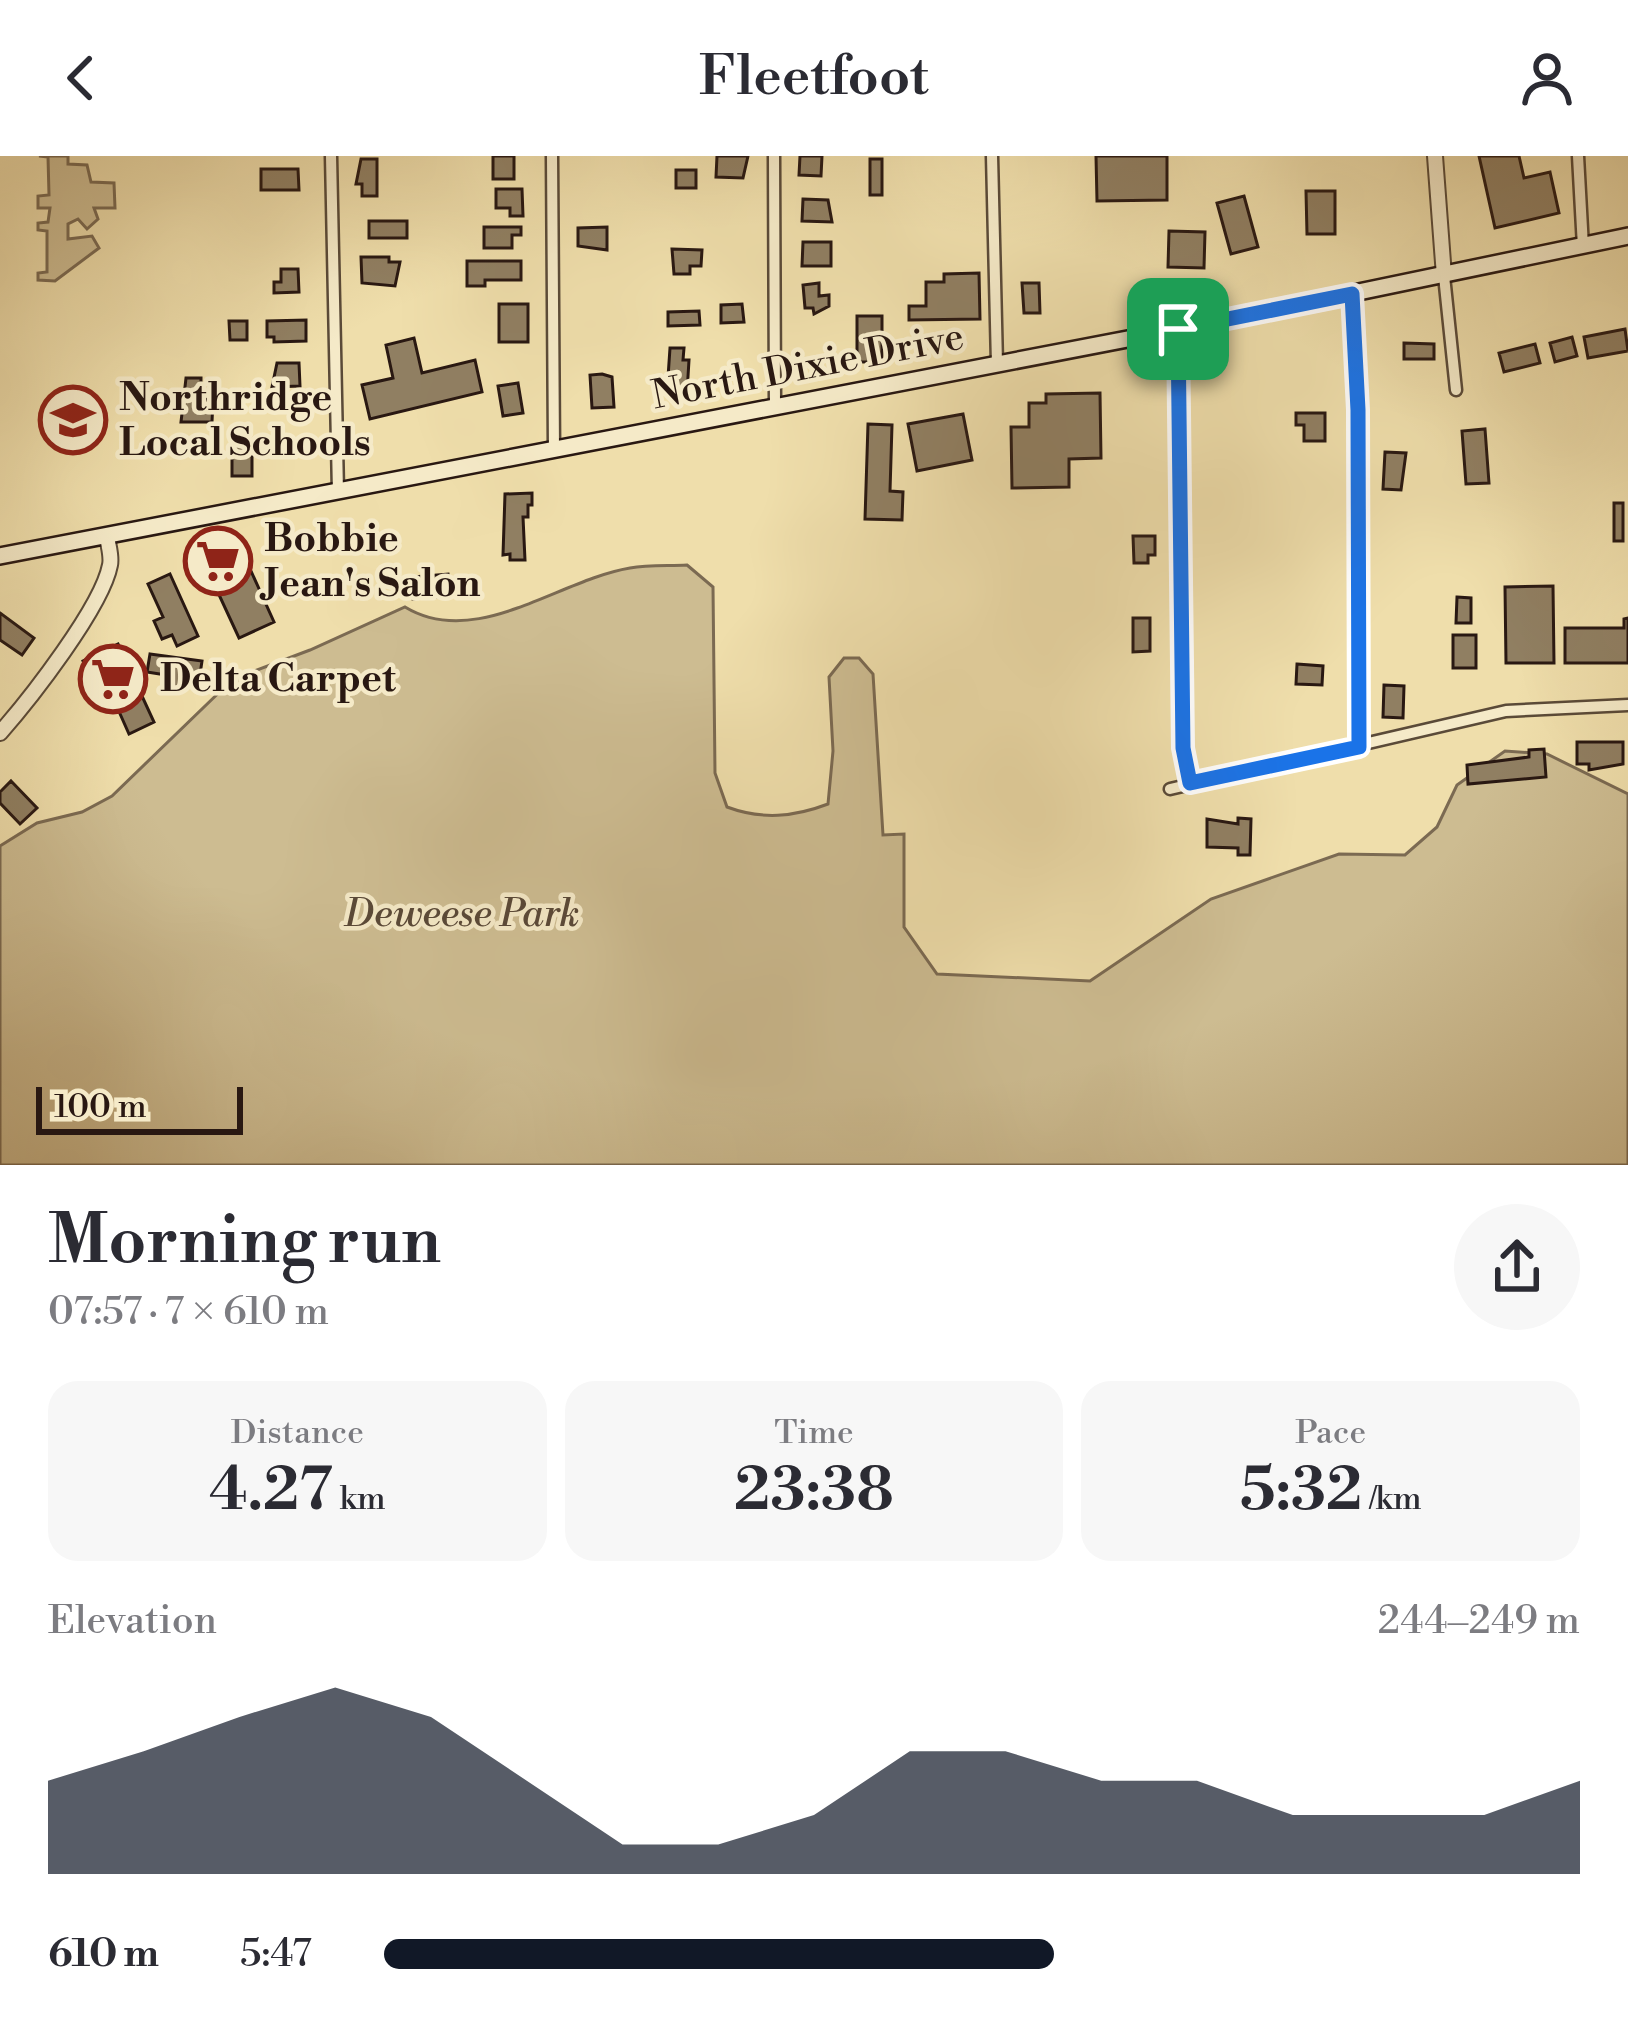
<!DOCTYPE html>
<html lang="en">
<head>
<meta charset="utf-8">
<style>
	body { margin:0; font-family:"Libre Bodoni",serif; background:#f7f7f7; color:#2b2b33; height:100vh; display:flex; flex-direction:column; font-size:45px; white-space:nowrap }
	* { box-sizing:border-box; margin:0 }
	p { font-size:39px; color:#7c7c81 }
	.icon { flex:none; width:66px; height:66px; fill:none; stroke:currentColor; stroke-width:2; stroke-linecap:round; stroke-linejoin:round }
	.map { position:relative; height:1009px; overflow:hidden }
	.side { display:flex; flex-direction:column; background:#fff; flex:1 }
	.side>* { flex:none }
	.scale { position:absolute; left:36px; bottom:30px; width:207px; box-sizing:border-box; padding-left:12px; border:6px solid #291812; border-top:0; font-size:33px; line-height:42px; white-space:nowrap; color:#291812; -webkit-text-stroke:9px #f5eac8; paint-order:stroke }
	.pin { position:absolute; display:grid; place-items:center; width:102px; height:102px; color:#fff; margin:-51px; border-radius:24px; box-shadow:0 6px 18px #0006 }
	.round { display:grid; place-items:center; flex:none; width:126px; height:126px; border-radius:63px; background:#f7f7f7 }
	.headline { display:flex; align-items:center; justify-content:space-between; height:204px; padding:0 48px }
	h1 { font-size:66px; font-weight:600; line-height:90px }
	.stats { display:grid; grid-template-columns:repeat(3,1fr); gap:18px; height:204px; padding:12px 48px }
	.stats div { display:grid; align-content:center; border-radius:30px; background:#f7f7f7; text-align:center }
	.stats b { font-size:60px; font-weight:600 }
	.stats small { font-size:33px; font-weight:400 }
	.stats p { font-size:33px }
	.chart { height:336px; padding:24px 48px }
	.chart p { display:flex; justify-content:space-between }
	.chart svg { width:100%; height:216px; margin-top:12px; fill:#111827; opacity:.7 }
	ul { padding:0 48px; list-style:none; font-size:39px }
	li { display:grid; grid-template-columns:192px 144px 1fr; align-items:center; height:90px }
	li i { height:30px; border-radius:15px; background:#111827 }
	header { display:flex; justify-content:space-between; align-items:center; height:156px; padding:0 48px; background:#fff; font-size:54px; font-weight:600 }
	.map>svg:first-child { display:block }
	.green { fill:#cdbc91; stroke:#7b6a52; stroke-width:3 }
	.building { fill:#907f62; stroke:#291812; stroke-width:3 }
	.lines { fill:none; stroke-linecap:round; stroke-linejoin:round }
	.minor-casing { stroke:#5a4a38; stroke-width:15 }
	.tertiary-casing { stroke:#5a4a38; stroke-width:18 }
	.secondary-casing { stroke:#291812; stroke-width:20 }
	.minor { stroke:#f5eac8; stroke-width:10 }
	.tertiary { stroke:#f5eac8; stroke-width:14 }
	.secondary { stroke:#f5eac8; stroke-width:15 }
	.route-casing { stroke:#fff; stroke-width:24 }
	.route { stroke:#1a73e8; stroke-width:15 }
	.labels { text-anchor:middle; dominant-baseline:central; stroke-width:9; stroke-linejoin:round; paint-order:stroke }
	.street-label { font-size:39px; fill:#291812; stroke:#f5eac8 }
	.poi-label { font-size:39px; font-weight:bold; fill:#291812; stroke:#f5eac8; text-anchor:start }
	.park-label { font-size:39px; font-style:italic; fill:#5a4938; stroke:#f5eac8 }
</style>
</head>
<body>
<header><svg class="icon" aria-label="back" viewBox="0 0 24 24"><path d="M15 5l-7 7 7 7"/></svg>Fleetfoot<svg class="icon" aria-label="person" viewBox="0 0 24 24"><circle cx="12" cy="8" r="4"/><path d="M4 21q1-7 8-7t8 7"/></svg></header>
<div class="map">
<svg width="1628" height="1009" viewBox="0 0 1628 1009">
	<rect width="100%" height="100%" fill="#efdeab"/>
	<filter id="stains"><feTurbulence type="fractalNoise" baseFrequency=".00167" numOctaves="4"/><feColorMatrix values="0 0 0 0 .2 0 0 0 0 .09 0 0 0 0 .02 0 0 0 .5 -.17"/></filter>
	<radialGradient id="worn" r=".72"><stop offset=".6" stop-color="#630" stop-opacity="0"/><stop offset="1" stop-color="#630" stop-opacity=".3"/></radialGradient>
	<path class="green" d="M39,0H68V8L87,9L91,26L114,27L115,52H94L98,63L87,73L78,63L68,68V83L92,80L99,92L55,125L38,124V117L47,116V75L38,74V67L48,66L50,52H38V40L49,39L48,1Z
		M687,409L713,431L715,617L727,651C762,664 794,661 828,648L833,595L829,521L844,502H859L873,518L883,679L904,678V771L937,818L1090,825L1211,743L1339,698L1405,699L1437,671L1457,629L1505,595L1547,598L1628,638V1009H0V690L37,667L82,656L112,640L233,523L310,494L405,451C476,494 558,424 630,412C648,409 668,410 687,409Z"/>
	<path class="building" d="M493,0H514V23H493Z
		M717,0H748L743,22L716,21Z
		M800,0H822L821,20L799,19Z
		M1096,0H1167V44L1097,45Z
		M1479,0H1519L1524,22L1550,16L1559,57L1495,72Z
		M361,3H377V40H362V28H356Z
		M870,3H882V39H870Z
		M261,13H298L299,34H261Z
		M676,14H696V32H676Z
		M496,33H522L523,60H510V52H496Z
		M1306,35H1335V78H1307Z
		M1244,40L1258,91L1231,98L1217,47Z
		M803,43L828,44L832,66L802,65Z
		M369,65H407V82H369Z
		M484,71H521V79H512V92H484Z
		M607,71V94L578,90V72Z
		M1169,75L1205,76L1204,112L1168,111Z
		M803,86H831V110H802Z
		M672,93L702,94L701,110H690V118H674Z
		M361,101H389V106H400L395,130L362,127Z
		M467,105H521V124H485V130H467Z
		M281,113H298L299,136L274,137V126H281Z
		M979,117L980,163L909,164V150H926V126H944V118Z
		M819,127V140L829,139V150L814,158L813,152H805L803,129Z
		M1022,127H1039L1040,157H1024Z
		M499,148H528V186H499Z
		M742,148L744,166L721,167V149Z
		M699,155L700,169L668,170V156Z
		M857,160H882V206H857Z
		M306,164V185L274,186V181H267V165Z
		M229,165H247V184H230Z
		M1625,173L1628,195L1588,202L1584,181Z
		M1572,181L1577,200L1555,206L1550,187Z
		M414,182L422,217L475,204L482,236L370,263L362,229L393,222L386,189Z
		M1404,187L1434,188V203H1404Z
		M1535,188L1540,207L1504,216L1499,197Z
		M670,192H684L683,204H689L687,237L667,236Z
		M277,207H299L300,230L272,231Z
		M602,218L612,221L614,251L592,252L590,219Z
		M186,222H201V243H213L212,266H181Z
		M518,227L523,257L503,260L498,230Z
		M1100,237L1101,302L1069,303V331L1012,332L1011,271H1029V247H1046V238Z
		M1296,257H1325V285H1304V269H1296Z
		M963,258L972,304L917,315L908,268Z
		M868,268L892,269L890,335L903,336L902,364L865,363Z
		M1485,273L1489,327L1466,328L1462,275Z
		M232,288L252,289V320H232Z
		M1385,296L1406,297L1401,334L1383,333Z
		M532,337V349H528V361H523L525,404H510V398L503,399L505,338Z
		M1614,347H1623V385H1614Z
		M1133,380H1155V399H1148V407H1134Z
		M220,394L229,412L246,404L274,466L239,482L202,402Z
		M170,418L198,480L177,490L172,479L162,483L154,465L163,461L148,428Z
		M448,418L450,440L413,443L411,421Z
		M1553,430L1554,507H1506L1505,431Z
		M1457,441L1471,442V467H1456Z
		M0,457L34,482L22,499L0,484Z
		M1133,462H1150V495L1133,496Z
		M1628,462V507H1565V472H1624V463Z
		M1453,479H1476V512H1453Z
		M118,488L154,566L129,578L113,542L103,547L83,505Z
		M150,498L202,505L199,525L182,522L180,532L164,530L166,519L147,516Z
		M1297,508L1323,510L1322,529L1296,528Z
		M1384,529L1404,530L1403,562L1383,561Z
		M1577,586H1623V608L1589,614V608H1577Z
		M1544,593L1546,621L1468,628L1467,609L1529,601V594Z
		M11,625L37,652L20,668L0,647V636Z
		M1238,662L1251,663L1250,699H1238V692L1207,691V663L1238,668Z"/>
	<g class="lines">
		<defs>
			<path id="minor" d="M331,0L338,336
				M552,0L554,294
				M774,0L775,251
				M992,0L997,208
				M1578,0L1583,91
				M1444,120L1456,234
				M1352,138L1358,253L1359,591
				M1178,173L1183,592L1190,627
				M1170,633L1506,555L1628,549"/>
			<path id="tertiary" d="M1435,0L1444,120
				M0,577C30,543 102,451 110,409C112,400 108,389 107,380"/>
			<path id="secondary" d="M0,400L1190,171L1628,80"/>
		</defs>
		<use href="#minor" class="minor-casing"/>
		<use href="#tertiary" class="tertiary-casing"/>
		<use href="#secondary" class="secondary-casing"/>
		<use href="#minor" class="minor"/>
		<use href="#tertiary" class="tertiary"/>
		<use href="#secondary" class="secondary"/>
	</g>
	<g class="lines">
		<defs>
			<path id="route" d="M1352,138L1358,254L1359,591L1190,627L1183,592L1178,173Z"/>
		</defs>
		<use href="#route" class="route-casing"/>
		<use href="#route" class="route"/>
	</g>
	<defs>
		<symbol id="school-ring" viewBox="-11 -11 22 22"><circle r="9.5" fill="#f5eac8" stroke="#8f2418" stroke-width="1.5"/><path d="M0-5L7-2L0 1L-7-2ZM-4 1L0 2.5L4 1V4Q0 6-4 4Z" fill="#8f2418"/></symbol>
		<symbol id="supermarket-ring" viewBox="-11 -11 22 22"><circle r="9.5" fill="#f5eac8" stroke="#8f2418" stroke-width="1.5"/><path d="M-6-5.5h2.5l.6 2H6L4.5 2H-2.5L-4.4-4H-6ZM-1.5 3.2a1.3 1.3 0 1 0 .1 0ZM3 3.2a1.3 1.3 0 1 0 .1 0Z" fill="#8f2418"/></symbol>
	</defs>
	<g fill-rule="evenodd">
		<use href="#school-ring" x="35" y="226" width="76" height="76"/>
		<use href="#supermarket-ring" x="180" y="367" width="76" height="76"/>
		<use href="#supermarket-ring" x="75" y="485" width="76" height="76"/>
	</g>
	<g class="labels">
		<g class="street-label">
			<text transform="translate(808 211) rotate(-11)">North Dixie Drive</text>
		</g>
		<g class="poi-label">
			<text x="119" y="242">Northridge<tspan x="119" dy="45">Local Schools</tspan></text>
			<text x="264" y="383">Bobbie<tspan x="264" dy="45">Jean's Salon</tspan></text>
			<text x="160" y="523">Delta Carpet</text>
		</g>
		<g class="park-label">
			<text x="462" y="758">Deweese Park</text>
		</g>
	</g>
	<rect width="100%" height="100%" filter="url(#stains)"/>
	<rect width="100%" height="100%" fill="url(#worn)"/>
</svg>
<div class="scale">100 m</div>
<div class="pin" style="left:1178px;top:173px;background:#1e9e55"><svg class="icon" aria-label="arrive" viewBox="0 0 24 24"><path d="M6 21V4h12l-3 4 3 4H6"/></svg></div>
</div>
<section class="side">
<div class="headline"><div><h1>Morning run</h1><p>07:57 · 7 × 610 m</p></div><a class="round"><svg class="icon" aria-label="share" viewBox="0 0 24 24"><path d="M12 15V3M7 8l5-5 5 5M5 13v7h14v-7"/></svg></a></div>
<div class="stats">
<div><p>Distance</p><b>4.27<small> km</small></b></div>
<div><p>Time</p><b>23:38</b></div>
<div><p>Pace</p><b>5:32<small> /km</small></b></div>
</div>
<div class="chart"><p><span>Elevation</span>244–249 m</p>
<svg viewBox="0 0 160 44" preserveAspectRatio="none"><path d="M0 44V25L10 19L20 12L30 6L40 12L50 25L60 38L70 38L80 32L90 19L100 19L110 25L120 25L130 32L140 32L150 32L160 25V44z"/></svg>
</div>
<ul>
<li><b>610 m</b>5:47<i style="width:56%"></i></li>
</ul>
</section>
</body>
</html>
